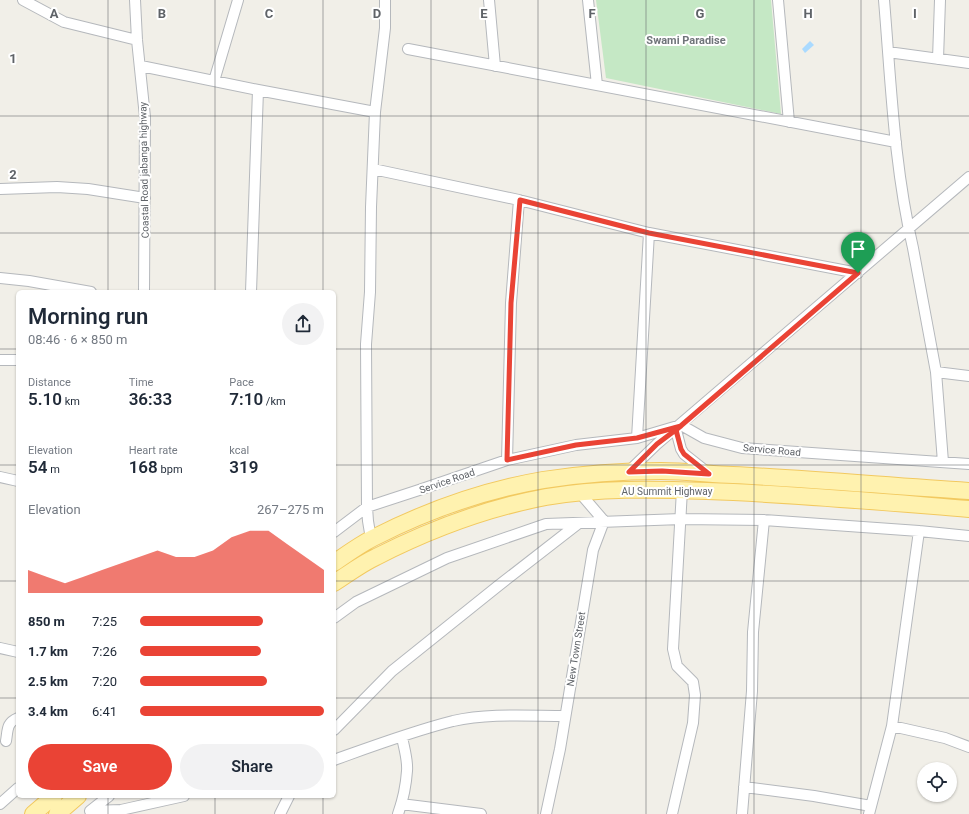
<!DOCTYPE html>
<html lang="en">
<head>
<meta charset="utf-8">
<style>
	body { margin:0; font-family:Roboto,sans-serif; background:#f2f2f3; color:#1f2937; height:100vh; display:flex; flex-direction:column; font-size:15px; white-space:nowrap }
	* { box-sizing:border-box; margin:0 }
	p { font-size:13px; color:#747a83 }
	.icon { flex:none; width:22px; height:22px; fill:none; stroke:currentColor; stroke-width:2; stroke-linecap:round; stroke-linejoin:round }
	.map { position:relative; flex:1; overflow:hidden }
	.details { position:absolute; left:16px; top:290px; width:320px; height:508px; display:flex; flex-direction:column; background:#fff; border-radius:6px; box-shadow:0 1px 3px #0004 }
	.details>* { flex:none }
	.controls { position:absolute; left:917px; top:762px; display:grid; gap:8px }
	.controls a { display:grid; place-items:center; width:40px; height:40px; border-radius:50%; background:#fff; box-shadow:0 1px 3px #0004; font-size:20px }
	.pin { position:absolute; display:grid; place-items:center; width:34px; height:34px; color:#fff; margin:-41px -17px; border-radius:50% 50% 50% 0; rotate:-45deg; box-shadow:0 0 4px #0007 }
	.pin .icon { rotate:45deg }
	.round { display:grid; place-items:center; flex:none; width:42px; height:42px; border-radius:21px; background:#f2f2f3 }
	.headline { display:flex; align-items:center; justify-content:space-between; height:68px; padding:0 12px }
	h1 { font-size:22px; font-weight:600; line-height:30px }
	.metrics { display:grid; grid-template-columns:repeat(3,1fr); gap:6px; height:68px; padding:4px 12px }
	.metrics div { display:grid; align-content:center }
	.metrics b { font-size:17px; font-weight:600 }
	.metrics small { font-size:11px; font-weight:400 }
	.metrics p { font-size:11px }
	.chart { height:112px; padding:8px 12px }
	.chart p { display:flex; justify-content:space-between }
	.chart svg { width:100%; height:72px; margin-top:4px; fill:#ea4335; opacity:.7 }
	.cta { display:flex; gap:8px; margin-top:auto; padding:8px 12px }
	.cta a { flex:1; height:46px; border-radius:24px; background:#ea4335; color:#fff; font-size:16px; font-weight:600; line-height:46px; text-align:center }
	.cta a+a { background:#f2f2f3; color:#1f2937 }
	ul { padding:0 12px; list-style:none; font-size:13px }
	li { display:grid; grid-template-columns:64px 48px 1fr; align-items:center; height:30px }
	li i { height:10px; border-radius:5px; background:#ea4335 }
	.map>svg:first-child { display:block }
	.green { fill:#c5e8c5 }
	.water { fill:#aadaff }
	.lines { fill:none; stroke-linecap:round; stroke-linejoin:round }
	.minor-casing { stroke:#b5b8bc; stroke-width:12 }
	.primary-casing { stroke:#f2c960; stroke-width:18 }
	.minor { stroke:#fff; stroke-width:10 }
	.primary { stroke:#fff2af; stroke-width:16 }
	.route-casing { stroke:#fff; stroke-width:8 }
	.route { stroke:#ea4335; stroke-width:5 }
	.grid { fill:none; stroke:#5f6368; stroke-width:1; stroke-opacity:0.55 }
	.labels { text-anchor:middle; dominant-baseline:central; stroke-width:4; stroke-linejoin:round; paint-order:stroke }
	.street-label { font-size:10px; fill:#5f6368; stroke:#fff }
	.neighbourhood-label { font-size:11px; font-weight:bold; fill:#70757a; stroke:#fff }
	.grid-label { font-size:13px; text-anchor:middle; font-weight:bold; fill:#5f6368; stroke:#fff; stroke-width:4; stroke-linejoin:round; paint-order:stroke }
</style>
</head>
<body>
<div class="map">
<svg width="969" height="814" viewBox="0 0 969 814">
	<rect width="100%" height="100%" fill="#f1efe8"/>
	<path class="green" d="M596,0H771L781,114L606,78Z"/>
	<path class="water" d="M810,41L814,45L805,53L802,49Z"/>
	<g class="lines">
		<defs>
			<path id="minor" d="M23,0L64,22L137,40
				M135,0L137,40L145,117L144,292
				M489,0L495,66
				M588,0L597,85
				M778,0L789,122
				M884,0C891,83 894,167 913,248L936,372L943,462
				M408,49L896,142
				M888,52L969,63
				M938,59L940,0
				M141,66L258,90L375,112
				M214,81L238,0
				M373,169L519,200L649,233L858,273
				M0,189L57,187L88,189L145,198
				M0,278L29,281L91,292
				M251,292L258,90
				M0,360H18
				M936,372L969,376
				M676,430L681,449L684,454L708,473
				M637,438L649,233
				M507,460L511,303L519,200
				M629,471L657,444L969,177
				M0,477L18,481
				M334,532L367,507L419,490L507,460L576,445L637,438L681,425L704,438L742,448L969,464
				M371,539L368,521L367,507L366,344L370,292L371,207L375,112L385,28V0
				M334,618L356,602L447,558L546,524L681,519L764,520L919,531L969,536
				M0,648L18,652
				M892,726L945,738L969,747
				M334,730L392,671L498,586L579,523
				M6,741C8,730 6,723 18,718
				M334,760C373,746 413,731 453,721C489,713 528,716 565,716
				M744,787L814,796L871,806
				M0,804L18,788
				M401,804L481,814
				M90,811L109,796
				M91,811L121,810L184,796
				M280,814L289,796
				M398,814C403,800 406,785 407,771C408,760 404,748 402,737
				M546,814L560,749L593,550L604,521L580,493
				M672,814L693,723L695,695L693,682L677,666L673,649L682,490
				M742,814L752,691L753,632L764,520
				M869,814L892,726L919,531"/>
			<path id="primary" d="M334,563C347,554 359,545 373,538C426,511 485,490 543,480C582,474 622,471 661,471C685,471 709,474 733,475C812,479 890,486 969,491
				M334,583C348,574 361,564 376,557C429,530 487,508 546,497C599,488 653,489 707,491C794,494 882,502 969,509
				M33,814L54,796
				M57,814L78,796"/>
		</defs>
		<use href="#minor" class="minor-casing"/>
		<use href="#primary" class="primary-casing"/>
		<use href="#minor" class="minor"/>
		<use href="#primary" class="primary"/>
	</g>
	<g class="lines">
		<defs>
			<path id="route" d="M858,273L649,233L520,200L511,303L507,460L576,445L637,438L681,426L657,444L629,472L662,471L709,474L684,454L681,449L676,430L858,273"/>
		</defs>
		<use href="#route" class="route-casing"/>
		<use href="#route" class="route"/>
	</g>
	<path class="grid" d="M108,0V292M215,0V292M323,0V292M431,0V814M538,0V814M646,0V814M754,0V814M861,0V814M0,116H969M0,233H969M0,349H18M334,349H969M0,465H18M334,465H969M0,581H18M334,581H969M0,698H18M334,698H969M108,796V814M215,796V814M323,796V814"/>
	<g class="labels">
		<g class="street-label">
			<text transform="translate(144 170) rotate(-91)">Coastal Road jabanga highway</text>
			<text transform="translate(772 450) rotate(5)">Service Road</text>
			<text transform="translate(447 481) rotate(-19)">Service Road</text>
			<text x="667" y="491">AU Summit Highway</text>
			<text transform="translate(576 649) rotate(-81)">New Town Street</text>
		</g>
		<g class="neighbourhood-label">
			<text x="686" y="40">Swami Paradise</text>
		</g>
	</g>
	<g class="grid-label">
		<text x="54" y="18">A</text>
		<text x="162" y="18">B</text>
		<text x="269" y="18">C</text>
		<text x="377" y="18">D</text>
		<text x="484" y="18">E</text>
		<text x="592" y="18">F</text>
		<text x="700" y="18">G</text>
		<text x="808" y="18">H</text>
		<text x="915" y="18">I</text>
		<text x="13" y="63">1</text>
		<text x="13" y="179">2</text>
	</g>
</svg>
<div class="controls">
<a><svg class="icon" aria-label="locate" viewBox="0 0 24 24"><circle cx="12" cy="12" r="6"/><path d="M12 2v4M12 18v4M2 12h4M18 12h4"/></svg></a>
</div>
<div class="pin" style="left:858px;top:273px;background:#1e9e55"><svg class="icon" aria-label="arrive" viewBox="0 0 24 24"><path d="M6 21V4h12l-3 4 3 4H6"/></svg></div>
<section class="details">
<div class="headline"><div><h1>Morning run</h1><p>08:46 · 6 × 850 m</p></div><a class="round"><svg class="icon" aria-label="share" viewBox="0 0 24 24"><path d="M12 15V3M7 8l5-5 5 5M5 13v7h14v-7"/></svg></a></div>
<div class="metrics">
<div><p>Distance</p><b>5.10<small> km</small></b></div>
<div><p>Time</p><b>36:33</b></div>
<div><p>Pace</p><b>7:10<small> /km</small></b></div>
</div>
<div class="metrics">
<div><p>Elevation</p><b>54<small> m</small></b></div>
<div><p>Heart rate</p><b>168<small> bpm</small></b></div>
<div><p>kcal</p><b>319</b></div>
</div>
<div class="chart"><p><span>Elevation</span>267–275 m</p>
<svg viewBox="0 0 160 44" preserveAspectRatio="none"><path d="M0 44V30L10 34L20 38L30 34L40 30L50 26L60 22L70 18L80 22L90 22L100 18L110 10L120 6L130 6L140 14L150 22L160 30V44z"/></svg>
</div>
<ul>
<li><b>850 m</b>7:25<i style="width:67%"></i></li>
<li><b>1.7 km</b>7:26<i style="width:66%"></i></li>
<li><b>2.5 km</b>7:20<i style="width:69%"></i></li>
<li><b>3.4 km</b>6:41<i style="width:100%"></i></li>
</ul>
<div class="cta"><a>Save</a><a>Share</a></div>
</section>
</div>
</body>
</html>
